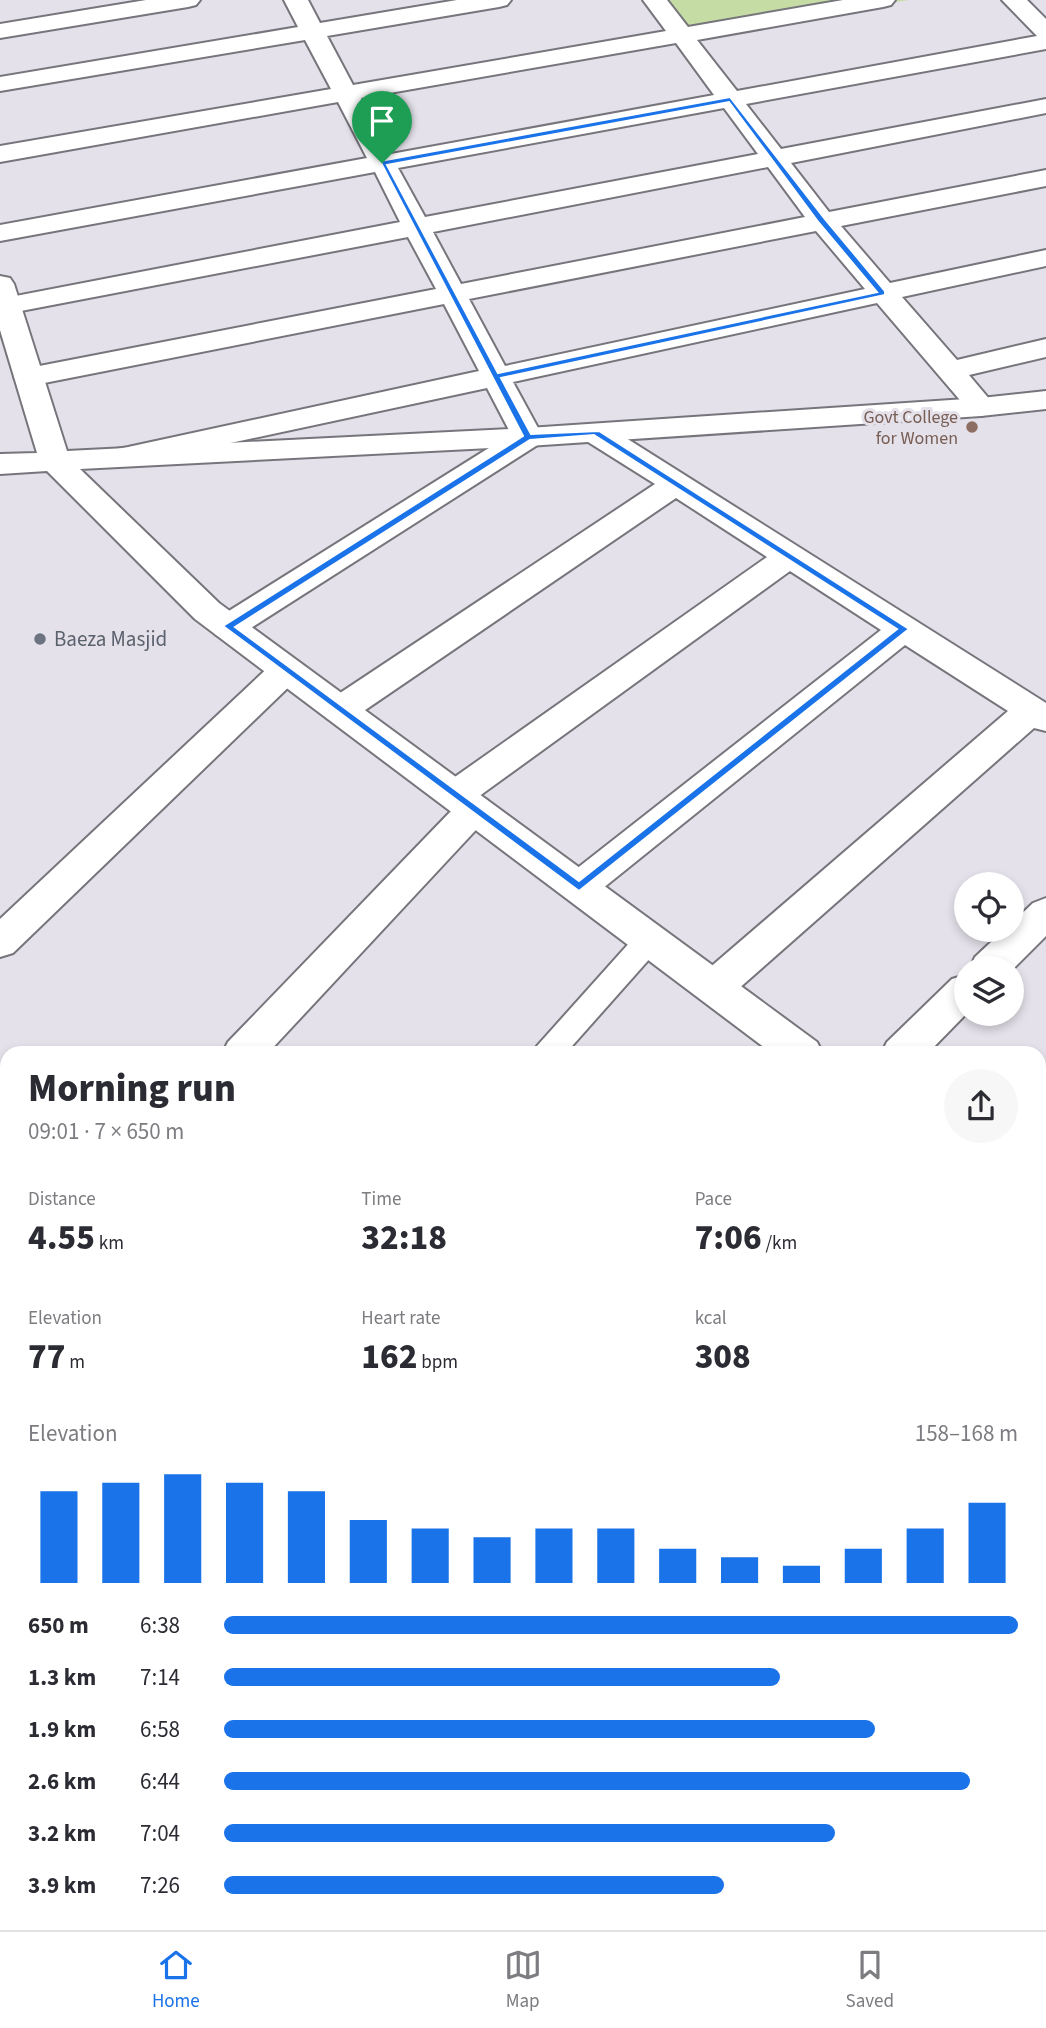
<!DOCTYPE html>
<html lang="en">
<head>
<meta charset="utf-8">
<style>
	body { margin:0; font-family:"Source Sans 3",sans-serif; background:#f7f7f7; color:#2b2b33; height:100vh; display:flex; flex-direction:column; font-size:26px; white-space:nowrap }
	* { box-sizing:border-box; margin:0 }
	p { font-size:23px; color:#7c7c81 }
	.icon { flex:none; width:38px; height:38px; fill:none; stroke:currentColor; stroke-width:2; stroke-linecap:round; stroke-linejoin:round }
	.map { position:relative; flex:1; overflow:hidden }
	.drawer { position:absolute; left:0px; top:1046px; width:1046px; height:884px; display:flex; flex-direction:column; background:#fff; border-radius:21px 21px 0 0; box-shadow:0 4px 10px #0003 }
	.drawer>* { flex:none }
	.fabs { position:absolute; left:954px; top:872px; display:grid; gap:14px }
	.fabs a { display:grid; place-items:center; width:70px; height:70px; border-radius:50%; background:#fff; box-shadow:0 4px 10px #0003; font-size:35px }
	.pin { position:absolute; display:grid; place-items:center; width:60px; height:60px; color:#fff; margin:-72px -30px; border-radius:50% 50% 50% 0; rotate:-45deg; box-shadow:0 0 7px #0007 }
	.pin .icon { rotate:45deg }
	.round { display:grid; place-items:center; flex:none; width:74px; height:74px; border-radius:37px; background:#f7f7f7 }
	.head { display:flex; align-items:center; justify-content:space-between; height:119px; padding:0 28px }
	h1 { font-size:38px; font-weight:800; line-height:52px }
	.stats { display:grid; grid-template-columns:repeat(3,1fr); gap:10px; height:119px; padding:7px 28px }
	.stats div { display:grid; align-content:center }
	.stats b { font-size:35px; font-weight:800 }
	.stats small { font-size:19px; font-weight:400 }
	.stats p { font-size:19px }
	.chart { height:196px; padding:14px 28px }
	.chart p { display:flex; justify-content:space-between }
	.chart svg { width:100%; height:126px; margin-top:7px; stroke:#1a73e8; stroke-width:6 }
	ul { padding:0 28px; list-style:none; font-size:23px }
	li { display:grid; grid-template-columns:112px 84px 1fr; align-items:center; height:52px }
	li i { height:18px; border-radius:9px; background:#1a73e8 }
	.tabs { display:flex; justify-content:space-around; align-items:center; height:98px; border-top:2px solid #e1e1e2; background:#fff; font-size:19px; color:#7c7c81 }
	.tabs a { display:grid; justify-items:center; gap:4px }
	.tabs .on { color:#1a73e8 }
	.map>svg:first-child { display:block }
	.green { fill:#c5dda4 }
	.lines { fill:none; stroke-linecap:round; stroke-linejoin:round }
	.service-casing { stroke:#77757c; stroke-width:4 }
	.minor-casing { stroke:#77757c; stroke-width:4 }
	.tertiary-casing { stroke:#77757c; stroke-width:4 }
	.service { fill:#fff; fill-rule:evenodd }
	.minor { fill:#fff; fill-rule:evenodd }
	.tertiary { fill:#fff; fill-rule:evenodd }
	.route { fill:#1a73e8; stroke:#fff; stroke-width:2; fill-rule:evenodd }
	.education-dot { fill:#8d6e63; stroke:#e4e1ea; stroke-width:2.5 }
	.worship-dot { fill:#6b7280; stroke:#e4e1ea; stroke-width:2.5 }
	.labels { text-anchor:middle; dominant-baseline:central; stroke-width:6; stroke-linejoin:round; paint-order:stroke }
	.far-education-label { font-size:18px; fill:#785e54; stroke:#e4e1ea; text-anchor:end }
	.worship-label { font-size:21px; fill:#5b616d; stroke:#e4e1ea; text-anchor:start }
</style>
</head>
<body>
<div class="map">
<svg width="1046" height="1930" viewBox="0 0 1046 1930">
	<rect width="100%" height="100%" fill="#e4e1ea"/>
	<path class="green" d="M655,0H909L680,33Z"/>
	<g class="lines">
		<defs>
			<path id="service" d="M650,928L660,931L664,939L660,947L565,1054H533L537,1046L640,931Z"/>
			<path id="minor" d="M146,0H200L196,5L188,7L0,38V24Z
				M284,0H308L320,23L457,0H511L507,5L499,7L327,36L353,85L666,31L643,0H667L688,27L843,0H895L891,5L883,7L697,40L737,91L1037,36L1002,0H1027L1046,19V49L746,104L781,149L1046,99V113L791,163L829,212L1046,170V186L841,226L890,283L1046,250V266L902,297L957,360L1046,339V357L969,375L996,407L991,413L981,416L971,413L877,303L513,382L543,437L539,444L240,635L228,638L216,635L211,627L216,619L511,434L487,388L128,465L117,463L113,456L117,449L128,447L479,371L444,304L29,386L19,383L14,377L19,371L29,368L436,289L408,237L0,315V299L400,222L375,172L0,241V225L367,158L338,102L0,162V146L331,89L305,40L0,91V77L298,27ZM676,43L714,95L391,154L361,98ZM724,108L758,154L425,217L398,168ZM768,167L805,217L461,284L433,232ZM816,231L865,289L505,366L469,299Z
				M596,424L607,426L1046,703V731L1034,728L728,998L714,1002L700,998L695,987L700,976L1008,711L905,645L592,897L579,901L566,897L560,887L566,877L881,630L790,571L478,797L487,800L492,809L487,818L267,1054H222L228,1042L454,808L442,804L437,795L442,786L767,557L676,498L352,719L340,722L328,719L323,710L328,701L655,484L585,440L581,433L585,426Z
				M286,658L298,662L303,670L298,678L13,953L0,957V919L274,662Z
				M1046,898V936L1012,970V968H970L975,957L1005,929H1012V923L1033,903Z
				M966,975L967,1013L927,1054H881L887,1042L952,979Z
				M1046,1182V1224L1040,1226V1184Z
				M7,1282V1326L0,1329V1285Z
				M0,1602L7,1604V1657L0,1654Z
				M351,1923H411L414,1930H354Z"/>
			<path id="tertiary" d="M0,276L10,278L14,284L67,451L528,428L981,398L1046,391V409L981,416L528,446L80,469L219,603L817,1042L823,1054H773L195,619L47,471L0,474V454L37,453L0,330Z
				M1040,1213L1046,1215V1256L1040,1253Z"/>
		</defs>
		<use href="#service" class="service-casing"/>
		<use href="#minor" class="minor-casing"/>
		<use href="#tertiary" class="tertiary-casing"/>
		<use href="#service" class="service"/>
		<use href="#minor" class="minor"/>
		<use href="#tertiary" class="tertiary"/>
	</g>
	<path class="route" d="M730,97L825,219L885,291V295L501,378L531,434L599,431L909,629L579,891L223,626L523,436L380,161ZM729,102L819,223L877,292L498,373L387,165ZM594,435L897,629L579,881L235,627L530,440Z"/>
	<circle class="education-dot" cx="972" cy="427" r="7"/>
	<circle class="worship-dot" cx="40" cy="639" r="7"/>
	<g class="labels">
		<g class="far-education-label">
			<text x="958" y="417">Govt College<tspan x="958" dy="21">for Women</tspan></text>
		</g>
		<g class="worship-label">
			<text x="54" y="639">Baeza Masjid</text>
		</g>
	</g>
</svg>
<div class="fabs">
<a><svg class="icon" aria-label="locate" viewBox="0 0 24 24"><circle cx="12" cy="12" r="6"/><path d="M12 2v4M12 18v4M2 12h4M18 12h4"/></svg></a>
<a><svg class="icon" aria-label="layers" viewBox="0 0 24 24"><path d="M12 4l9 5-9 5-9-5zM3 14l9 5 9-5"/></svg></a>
</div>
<div class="pin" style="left:382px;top:163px;background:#1e9e55"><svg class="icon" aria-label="arrive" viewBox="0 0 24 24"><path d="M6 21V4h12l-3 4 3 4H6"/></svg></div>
<section class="drawer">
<div class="head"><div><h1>Morning run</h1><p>09:01 · 7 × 650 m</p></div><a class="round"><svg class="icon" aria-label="share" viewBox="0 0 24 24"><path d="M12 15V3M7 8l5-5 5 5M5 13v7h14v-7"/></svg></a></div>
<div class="stats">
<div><p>Distance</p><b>4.55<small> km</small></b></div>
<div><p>Time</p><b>32:18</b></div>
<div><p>Pace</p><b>7:06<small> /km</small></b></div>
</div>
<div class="stats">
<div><p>Elevation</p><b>77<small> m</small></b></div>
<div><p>Heart rate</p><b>162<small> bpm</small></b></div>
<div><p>kcal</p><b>308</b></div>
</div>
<div class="chart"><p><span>Elevation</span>158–168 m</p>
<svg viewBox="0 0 160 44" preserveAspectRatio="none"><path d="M5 44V12M15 44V9M25 44V6M35 44V9M45 44V12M55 44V22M65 44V25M75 44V28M85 44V25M95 44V25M105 44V32M115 44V35M125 44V38M135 44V32M145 44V25M155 44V16"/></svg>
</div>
<ul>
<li><b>650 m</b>6:38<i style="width:100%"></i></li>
<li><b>1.3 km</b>7:14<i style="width:70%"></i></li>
<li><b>1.9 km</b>6:58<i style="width:82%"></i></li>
<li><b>2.6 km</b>6:44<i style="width:94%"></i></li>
<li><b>3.2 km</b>7:04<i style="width:77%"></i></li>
<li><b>3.9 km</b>7:26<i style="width:63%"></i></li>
</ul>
</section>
</div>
<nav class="tabs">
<a class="on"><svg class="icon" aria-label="home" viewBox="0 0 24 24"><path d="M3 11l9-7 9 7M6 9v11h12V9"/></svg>Home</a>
<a><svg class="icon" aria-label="map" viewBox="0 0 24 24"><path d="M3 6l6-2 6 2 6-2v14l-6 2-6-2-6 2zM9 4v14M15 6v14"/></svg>Map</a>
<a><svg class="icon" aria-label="saved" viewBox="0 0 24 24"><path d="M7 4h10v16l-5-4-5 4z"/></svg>Saved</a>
</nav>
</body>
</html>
